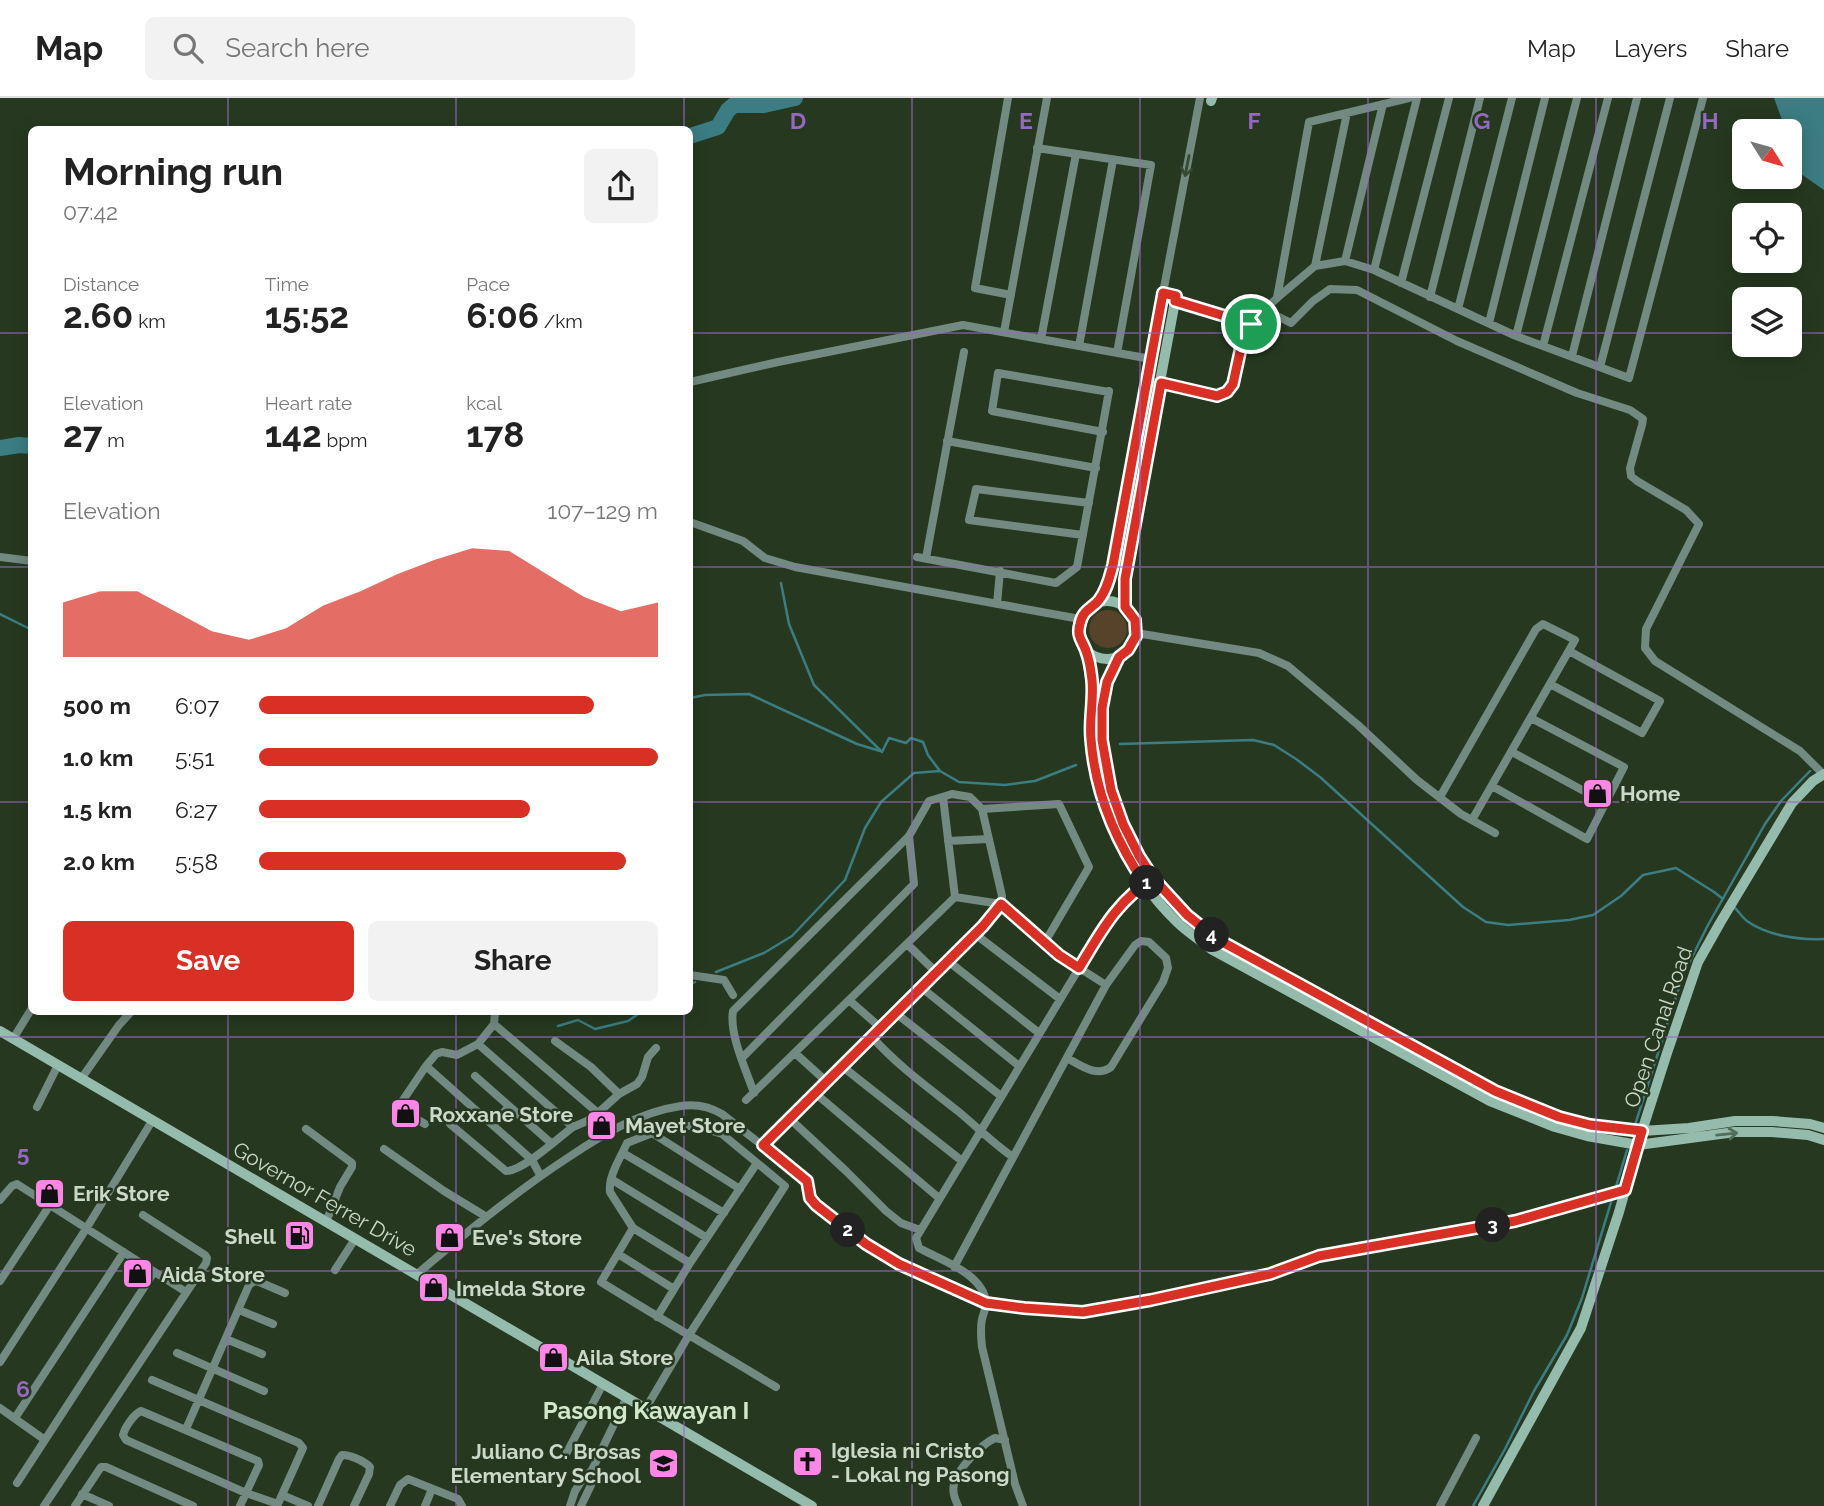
<!DOCTYPE html>
<html lang="en">
<head>
<meta charset="utf-8">
<style>
	body { margin:0; font-family:Raleway,sans-serif; background:#f2f2f2; color:#222; height:100vh; display:flex; flex-direction:column; font-size:26px; white-space:nowrap }
	* { box-sizing:border-box; margin:0 }
	p { font-size:23px; color:#767676 }
	.icon { flex:none; width:38px; height:38px; fill:none; stroke:currentColor; stroke-width:2; stroke-linecap:round; stroke-linejoin:round }
	.map { position:relative; flex:1; overflow:hidden }
	.side { position:absolute; left:28px; top:28px; width:665px; height:889px; display:flex; flex-direction:column; background:#fff; border-radius:10px; box-shadow:0 4px 18px #0003 }
	.side>* { flex:none }
	.needle { width:46px; rotate:127deg }
	.tools { position:absolute; left:1732px; top:21px; display:grid; gap:14px }
	.tools a { display:grid; place-items:center; width:70px; height:70px; border-radius:10px; background:#fff; box-shadow:0 4px 18px #0003; font-size:35px }
	.pin { position:absolute; display:grid; place-items:center; width:60px; height:60px; color:#fff; margin:-30px; border:4px solid #fff; border-radius:50%; box-shadow:0 2px 7px #0007 }
	.km { position:absolute; width:35px; height:35px; margin:-18px; border-radius:50%; background:#222; color:#fff; font-size:19px; line-height:35px; text-align:center }
	.round { display:grid; place-items:center; flex:none; width:74px; height:74px; border-radius:10px; background:#f2f2f2 }
	.overview { display:flex; align-items:center; justify-content:space-between; height:119px; padding:0 35px }
	h1 { font-size:38px; font-weight:700; line-height:52px }
	.stats { display:grid; grid-template-columns:repeat(3,1fr); gap:10px; height:119px; padding:7px 35px }
	.stats div { display:grid; align-content:center }
	.stats b { font-size:35px; font-weight:700 }
	.stats small { font-size:19px; font-weight:400 }
	.stats p { font-size:19px }
	.chart { height:196px; padding:14px 35px }
	.chart p { display:flex; justify-content:space-between }
	.chart svg { width:100%; height:126px; margin-top:7px; fill:#d93025; opacity:.7 }
	.primary-button { display:flex; gap:14px; margin-top:auto; padding:14px 35px }
	.primary-button a { flex:1; height:80px; border-radius:10px; background:#d93025; color:#fff; font-size:28px; font-weight:700; line-height:80px; text-align:center }
	.primary-button a+a { background:#f2f2f2; color:#222 }
	ul { padding:0 35px; list-style:none; font-size:23px }
	li { display:grid; grid-template-columns:112px 84px 1fr; align-items:center; height:52px }
	li i { height:18px; border-radius:9px; background:#d93025 }
	header { display:flex; align-items:center; gap:42px; box-sizing:border-box; height:98px; padding:0 35px; background:#fff; border-bottom:2px solid #e0e0e0 }
	header strong { font-size:33px }
	nav { display:flex; gap:38px; margin-inline-start:auto; font-size:24px }
	.search { width:490px; height:63px; background:#f2f2f2; display:flex; align-items:center; gap:18px; box-sizing:border-box; padding:0 24px; border-radius:10px; color:#767676; font-size:26px }
	.map>svg:first-child { display:block }
	.green { fill:#574329 }
	.water { fill:#3b7d83 }
	.lines { fill:none; stroke-linecap:round; stroke-linejoin:round }
	.stream { stroke:#3b7d83; stroke-width:2.5 }
	.river { stroke:#3b7d83; stroke-width:16 }
	.street { stroke:#728a81; stroke-width:8 }
	.secondary { stroke:#95bbad; stroke-width:10 }
	.oneway { stroke:#354933 }
	.oneway2 { stroke:#526d58 }
	.route-casing { stroke:#fff; stroke-width:14 }
	.route { stroke:#d93025; stroke-width:9 }
	.grid { fill:none; stroke:#9768c2; stroke-width:2; stroke-opacity:0.55 }
	.labels { text-anchor:middle; dominant-baseline:central; stroke-width:5; stroke-linejoin:round; paint-order:stroke }
	.poi-label { font-size:21px; font-weight:bold; fill:#ccd8c9; stroke:#263920; text-anchor:start }
	.street-label { font-size:21px; fill:#ccd8c9; stroke:#263920 }
	.quarter-label { font-size:24px; font-weight:bold; fill:#d1e8c9; stroke:#263920 }
	.grid-label { font-size:23px; text-anchor:middle; font-weight:bold; fill:#9768c2; stroke:#263920; stroke-width:5; stroke-linejoin:round; paint-order:stroke }
</style>
</head>
<body>
<header>
<strong>Map</strong>
<div class="search"><svg class="icon" aria-label="search" viewBox="0 0 24 24"><circle cx="10" cy="10" r="6"/><path d="M15 15l6 6"/></svg>Search here</div>
<nav><a>Map</a><a>Layers</a><a>Share</a></nav>
</header>
<div class="map">
<svg width="1824" height="1408" viewBox="0 0 1824 1408">
	<rect width="100%" height="100%" fill="#263920"/>
	<path class="green" d="M1089 531a19 19 0 1 1 38 0a19 19 0 1 1-38 0Z"/>
	<path class="water" d="M1774,0H1824V92L1801,76L1790,46V33H1786Z"/>
	<g class="lines">
		<path class="stream" d="M781,485L789,526L814,587L882,654L889,640L906,645L911,640L923,644L928,657L940,673L959,684L1005,687L1035,683L1076,667
			M0,516L32,532
			M690,600L705,597L749,596L857,646L880,653
			M1120,646L1253,642L1274,647L1296,661L1320,679L1463,809L1486,824L1508,827L1569,822L1593,817L1621,798L1643,777L1676,770L1714,794L1723,801
			M1735,810C1739,814 1743,820 1747,823C1768,838 1799,842 1824,841
			M716,874L764,855L792,838L845,782L865,730L881,704L914,675L940,673
			M690,887L695,884
			M558,928L578,922L595,931L628,923L641,914
			M1635,1027L1683,877L1708,827L1765,726L1781,703L1810,673
			M1615,1092L1627,1052
			M1473,1408L1505,1351L1534,1293L1567,1237L1582,1200L1612,1101"/>
		<path class="river" d="M690,38L718,29L728,12L734,7H764L795,0
			M0,350L19,347L32,348"/>
		<path class="street" d="M1008,0L975,190L1011,197
			M1037,50L1151,67L1117,255
			M1345,163L1383,6
			M1315,168L1347,15
			M1374,172L1417,0
			M1401,185L1449,0
			M1163,195L1200,0
			M1430,199L1480,0
			M1277,200L1309,24L1409,0
			M1175,203L1251,226
			M1458,211L1512,0
			M1265,212L1291,225L1313,203L1330,191L1357,192L1457,243L1577,295L1630,312L1643,321L1642,327L1630,370L1631,378L1637,383L1686,412L1699,426L1646,531L1645,550L1655,563L1800,653L1823,676
			M1489,225L1545,0
			M1004,234L1047,0
			M1516,238L1577,0
			M1041,241L1076,56
			M1079,248L1113,62
			M1543,248L1608,0
			M1572,258L1637,0
			M1600,269L1670,0
			M1147,283L1217,298L1227,294L1233,286L1245,231L1277,200L1315,168L1345,163L1374,172L1516,238L1629,280L1703,0
			M690,284L778,264L963,227L1151,261
			M1103,334L992,313L998,275L1109,294
			M947,343L1096,370
			M690,424L743,443L765,460L795,469L1080,521
			M1083,437L969,422L976,391L1089,405
			M0,459L32,463
			M917,459L1056,485L1077,469L1109,293
			M926,460L964,254
			M997,506L1000,473
			M1136,535L1259,555L1288,568L1358,627L1417,682L1461,716L1495,735
			M1550,586L1642,635L1660,603L1569,553
			M1512,654L1606,705
			M1492,688L1587,741L1624,669L1531,620
			M1440,699L1536,531L1543,526L1575,542L1472,722
			M982,711L1059,706L1089,769L1045,844
			M948,743L989,741
			M955,799L1001,806L1059,857L1106,887
			M975,836L1060,901
			M907,846L937,875
			M948,863L1039,935
			M690,877L724,882L733,897
			M922,890L1019,968
			M849,902L882,931
			M495,914L494,926L478,946L457,957L442,954L436,956L426,968L532,1062L540,1077
			M897,916L1001,998
			M494,926L598,1015L619,996L637,986L642,979L648,959L656,950
			M873,940C898,968 929,990 959,1014C977,1029 994,1046 1013,1059
			M13,941L32,910
			M555,943L591,969L619,996
			M795,955L827,984
			M742,960L914,786L909,738
			M843,969L962,1063
			M475,978L551,1045
			M81,981L119,927L131,914
			M754,995C746,972 729,936 733,913L909,738L929,703L952,696L970,699L982,711L1002,798L1001,806L983,829L763,1047
			M815,995L939,1100
			M746,1002L955,799L943,699
			M37,1009L58,967
			M789,1020L846,1073L886,1113L901,1125L920,1132
			M425,1026L400,1011L399,1008L426,968
			M450,1026L506,1073C523,1073 558,1040 573,1029L478,946
			M493,1027L509,1008
			M573,1029L587,1023L598,1015
			M306,1031L352,1065V1069L340,1089L326,1124
			M652,1035L740,1091
			M384,1051L444,1093L485,1118
			M623,1055L724,1115
			M611,1081L707,1140
			M0,1102L12,1088L17,1086L186,1194
			M633,1130L690,1165
			M618,1156L674,1191
			M954,1169L1106,887L1135,847L1141,843L1149,844L1166,860L1168,870L1163,884L1111,969C1097,980 1080,967 1067,960
			M335,1172L355,1141
			M416,1177C465,1135 515,1094 569,1059C603,1036 640,1014 681,1008C695,1006 710,1009 722,1016L804,1080C811,1088 807,1099 816,1107L866,1146L899,1166L986,1205L1024,1210L1083,1214L1151,1202L1270,1176L1319,1158L1515,1123L1603,1096L1625,1092
			M0,1183L50,1107
			M239,1212L273,1226
			M657,1219L690,1165L757,1065
			M226,1241L262,1256
			M177,1255L264,1293
			M0,1264L86,1131L152,1023
			M152,1282L299,1345L303,1350L277,1408
			M0,1310L45,1342
			M646,1310L689,1237L785,1088L722,1036L697,1028H670L627,1045C621,1059 608,1078 610,1094L633,1130L601,1184C659,1220 718,1254 776,1289
			M15,1320L124,1154
			M186,1331L249,1187L253,1184L257,1183L285,1195
			M566,1356L603,1286
			M17,1385L154,1174
			M82,1396L109,1408
			M282,1397L308,1408
			M44,1408L206,1165L207,1160L205,1157L143,1117
			M75,1408L101,1369H106L193,1408
			M240,1408L259,1367L258,1363L141,1313C134,1316 125,1329 123,1337L126,1342L246,1395L278,1406
			M318,1408L339,1361L342,1357C351,1357 364,1363 370,1369L369,1376L354,1408
			M390,1408L400,1387L408,1381L458,1401L462,1408
			M425,1408L432,1391
			M570,1408L575,1393L582,1382L592,1372L627,1299
			M581,1408L591,1387L592,1372
			M958,1408C955,1401 952,1394 954,1386C957,1371 982,1346 995,1340L1005,1342
			M1023,1408L1015,1386L982,1249C981,1240 980,1231 982,1221C983,1217 986,1210 986,1205C984,1176 941,1162 919,1150L916,1140L1104,829L1125,803L1147,785
			M1440,1408L1476,1340"/>
		<path class="secondary" d="M1211,3L1212,0
			M1078 532a29 29 0 1 1 58 0a29 29 0 1 1-58 0Z
			M1098,504L1108,485L1113,467L1163,195L1176,198L1126,466L1124,489L1125,508
			M1087,553C1089,563 1092,574 1092,585C1093,604 1089,624 1091,644C1099,712 1128,776 1177,824C1187,834 1200,842 1211,851L1490,1003L1555,1029L1587,1038L1638,1047L1735,1034H1772L1808,1037L1824,1042
			M1119,559C1112,575 1104,591 1102,610C1095,665 1126,749 1161,790C1178,810 1197,826 1217,841L1495,993L1559,1019L1590,1027L1642,1033L1689,1030L1735,1023H1773L1810,1026L1824,1030
			M0,933L812,1408
			M1483,1408L1581,1230L1619,1114L1642,1033L1667,955L1698,864L1720,825L1792,705L1813,683L1824,676"/>
	</g>
	<defs><path id="oneway-shaft" d="M-6 0H5M1.5-3L5.5 0L1.5 3" fill="none" stroke-width="1.6" stroke-linecap="round" stroke-linejoin="round" transform="scale(1.75)"/></defs>
	<use class="oneway" href="#oneway-shaft" transform="translate(1187 68) rotate(101)"/>
	<use class="oneway2" href="#oneway-shaft" transform="translate(1727 1036) rotate(-6)"/>
	<g class="lines">
		<defs>
			<path id="route" d="M1251,226L1245,231L1233,286L1227,294L1217,298L1161,285L1125,481V509L1135,522L1136,538L1128,552L1119,559L1107,584L1102,610V642L1111,692L1123,726L1139,758L1154,781C1118,800 1099,837 1079,870L1059,857L1001,806L983,828L763,1047L807,1083L810,1100L816,1107L866,1146L899,1166L986,1205L1024,1210L1083,1214L1151,1202L1270,1176L1319,1158L1515,1123L1625,1092L1642,1033L1590,1027L1559,1019L1495,993L1217,841L1187,817L1154,781L1145,786C1115,742 1095,694 1091,641C1089,622 1094,602 1092,582C1091,574 1090,564 1087,556C1084,544 1076,540 1080,526C1083,511 1092,511 1099,502C1107,492 1110,478 1113,467L1163,195L1176,198L1175,203L1251,226"/>
		</defs>
		<use href="#route" class="route-casing"/>
		<use href="#route" class="route"/>
	</g>
	<path class="grid" d="M228,0V32M456,0V32M684,0V32M912,0V1408M1140,0V1408M1368,0V1408M1596,0V1408M0,235H32M690,235H1745M1790,235H1824M0,469H32M690,469H1824M0,704H32M690,704H1824M228,914V1408M456,914V1408M684,914V1408M0,939H1824M0,1173H1824"/>
	<defs>
		<symbol id="shop-square" viewBox="-11 -11 22 22"><rect x="-9" y="-9" width="18" height="18" rx="4" fill="#fb86e5" stroke="#263920"/><path d="M-5-2.5h2.3a2.7 3.5 0 0 1 5.4 0H5L5.5 6h-11ZM-1.5-2.5h3a1.5 2.3 0 0 0-3 0Z" fill="#111"/></symbol>
		<symbol id="fuel-square" viewBox="-11 -11 22 22"><rect x="-9" y="-9" width="18" height="18" rx="4" fill="#fb86e5" stroke="#263920"/><path d="M-5.5-6h7V0h2V4h1.3V-2.5L3-4.5l.8-.8L6-3V5H2.5V1h-1V6h-7ZM-4.2-4.7v3.2H.2V-4.7Z" fill="#111"/></symbol>
		<symbol id="church-square" viewBox="-11 -11 22 22"><rect x="-9" y="-9" width="18" height="18" rx="4" fill="#fb86e5" stroke="#263920"/><path d="M-1.2-6h2.4v3.5h3.3v2.4h-3.3V6h-2.4V-.1h-3.3v-2.4h3.3Z" fill="#111"/></symbol>
		<symbol id="school-square" viewBox="-11 -11 22 22"><rect x="-9" y="-9" width="18" height="18" rx="4" fill="#fb86e5" stroke="#263920"/><path d="M0-5L7-2L0 1L-7-2ZM-4 1L0 2.5L4 1V4Q0 6-4 4Z" fill="#111"/></symbol>
	</defs>
	<g fill-rule="evenodd">
		<use href="#shop-square" x="1580" y="678" width="35" height="35"/>
		<use href="#shop-square" x="388" y="998" width="35" height="35"/>
		<use href="#shop-square" x="584" y="1010" width="35" height="35"/>
		<use href="#shop-square" x="32" y="1078" width="35" height="35"/>
		<use href="#fuel-square" x="282" y="1120" width="35" height="35"/>
		<use href="#shop-square" x="432" y="1122" width="35" height="35"/>
		<use href="#shop-square" x="120" y="1158" width="35" height="35"/>
		<use href="#shop-square" x="416" y="1172" width="35" height="35"/>
		<use href="#shop-square" x="536" y="1242" width="35" height="35"/>
		<use href="#church-square" x="790" y="1346" width="35" height="35"/>
		<use href="#school-square" x="646" y="1348" width="35" height="35"/>
	</g>
	<g class="labels">
		<g class="poi-label">
			<text x="1620" y="695">Home</text>
			<text x="429" y="1016">Roxxane Store</text>
			<text x="625" y="1027">Mayet Store</text>
			<text x="73" y="1095">Erik Store</text>
			<text x="276" y="1138" text-anchor="end">Shell</text>
			<text x="472" y="1139">Eve's Store</text>
			<text x="161" y="1176">Aida Store</text>
			<text x="456" y="1190">Imelda Store</text>
			<text x="576" y="1259">Aila Store</text>
			<text x="831" y="1352">Iglesia ni Cristo<tspan x="831" dy="24">- Lokal ng Pasong</tspan></text>
			<text x="641" y="1353" text-anchor="end">Juliano C. Brosas<tspan x="641" dy="24">Elementary School</tspan></text>
		</g>
		<g class="street-label">
			<text transform="translate(1658 929) rotate(-71)">Open Canal Road</text>
			<text transform="translate(325 1101) rotate(30)">Governor Ferrer Drive</text>
		</g>
		<g class="quarter-label">
			<text x="646" y="1312">Pasong Kawayan I</text>
		</g>
	</g>
	<g class="grid-label">
		<text x="798" y="31">D</text>
		<text x="1026" y="31">E</text>
		<text x="1254" y="31">F</text>
		<text x="1482" y="31">G</text>
		<text x="1710" y="31">H</text>
		<text x="23" y="1064">5</text>
		<text x="23" y="1299">6</text>
	</g>
</svg>
<div class="tools">
<a><svg class="needle" viewBox="-14 -14 28 28"><path d="M0-13l5 13h-10z" fill="#e53935"/><path d="M0 13l5-13h-10z" fill="#767676"/></svg></a>
<a><svg class="icon" aria-label="locate" viewBox="0 0 24 24"><circle cx="12" cy="12" r="6"/><path d="M12 2v4M12 18v4M2 12h4M18 12h4"/></svg></a>
<a><svg class="icon" aria-label="layers" viewBox="0 0 24 24"><path d="M12 4l9 5-9 5-9-5zM3 14l9 5 9-5"/></svg></a>
</div>
<div class="pin" style="left:1251px;top:226px;background:#1e9e55"><svg class="icon" aria-label="arrive" viewBox="0 0 24 24"><path d="M6 21V4h12l-3 4 3 4H6"/></svg></div>
<b class="km" style="left:1147px;top:785px">1</b>
<b class="km" style="left:848px;top:1132px">2</b>
<b class="km" style="left:1493px;top:1127px">3</b>
<b class="km" style="left:1212px;top:837px">4</b>
<section class="side">
<div class="overview"><div><h1>Morning run</h1><p>07:42</p></div><a class="round"><svg class="icon" aria-label="share" viewBox="0 0 24 24"><path d="M12 15V3M7 8l5-5 5 5M5 13v7h14v-7"/></svg></a></div>
<div class="stats">
<div><p>Distance</p><b>2.60<small> km</small></b></div>
<div><p>Time</p><b>15:52</b></div>
<div><p>Pace</p><b>6:06<small> /km</small></b></div>
</div>
<div class="stats">
<div><p>Elevation</p><b>27<small> m</small></b></div>
<div><p>Heart rate</p><b>142<small> bpm</small></b></div>
<div><p>kcal</p><b>178</b></div>
</div>
<div class="chart"><p><span>Elevation</span>107–129 m</p>
<svg viewBox="0 0 160 44" preserveAspectRatio="none"><path d="M0 44V25L10 21L20 21L30 28L40 35L50 38L60 34L70 26L80 21L90 15L100 10L110 6L120 7L130 15L140 23L150 28L160 25V44z"/></svg>
</div>
<ul>
<li><b>500 m</b>6:07<i style="width:84%"></i></li>
<li><b>1.0 km</b>5:51<i style="width:100%"></i></li>
<li><b>1.5 km</b>6:27<i style="width:68%"></i></li>
<li><b>2.0 km</b>5:58<i style="width:92%"></i></li>
</ul>
<div class="primary-button"><a>Save</a><a>Share</a></div>
</section>
</div>
</body>
</html>
